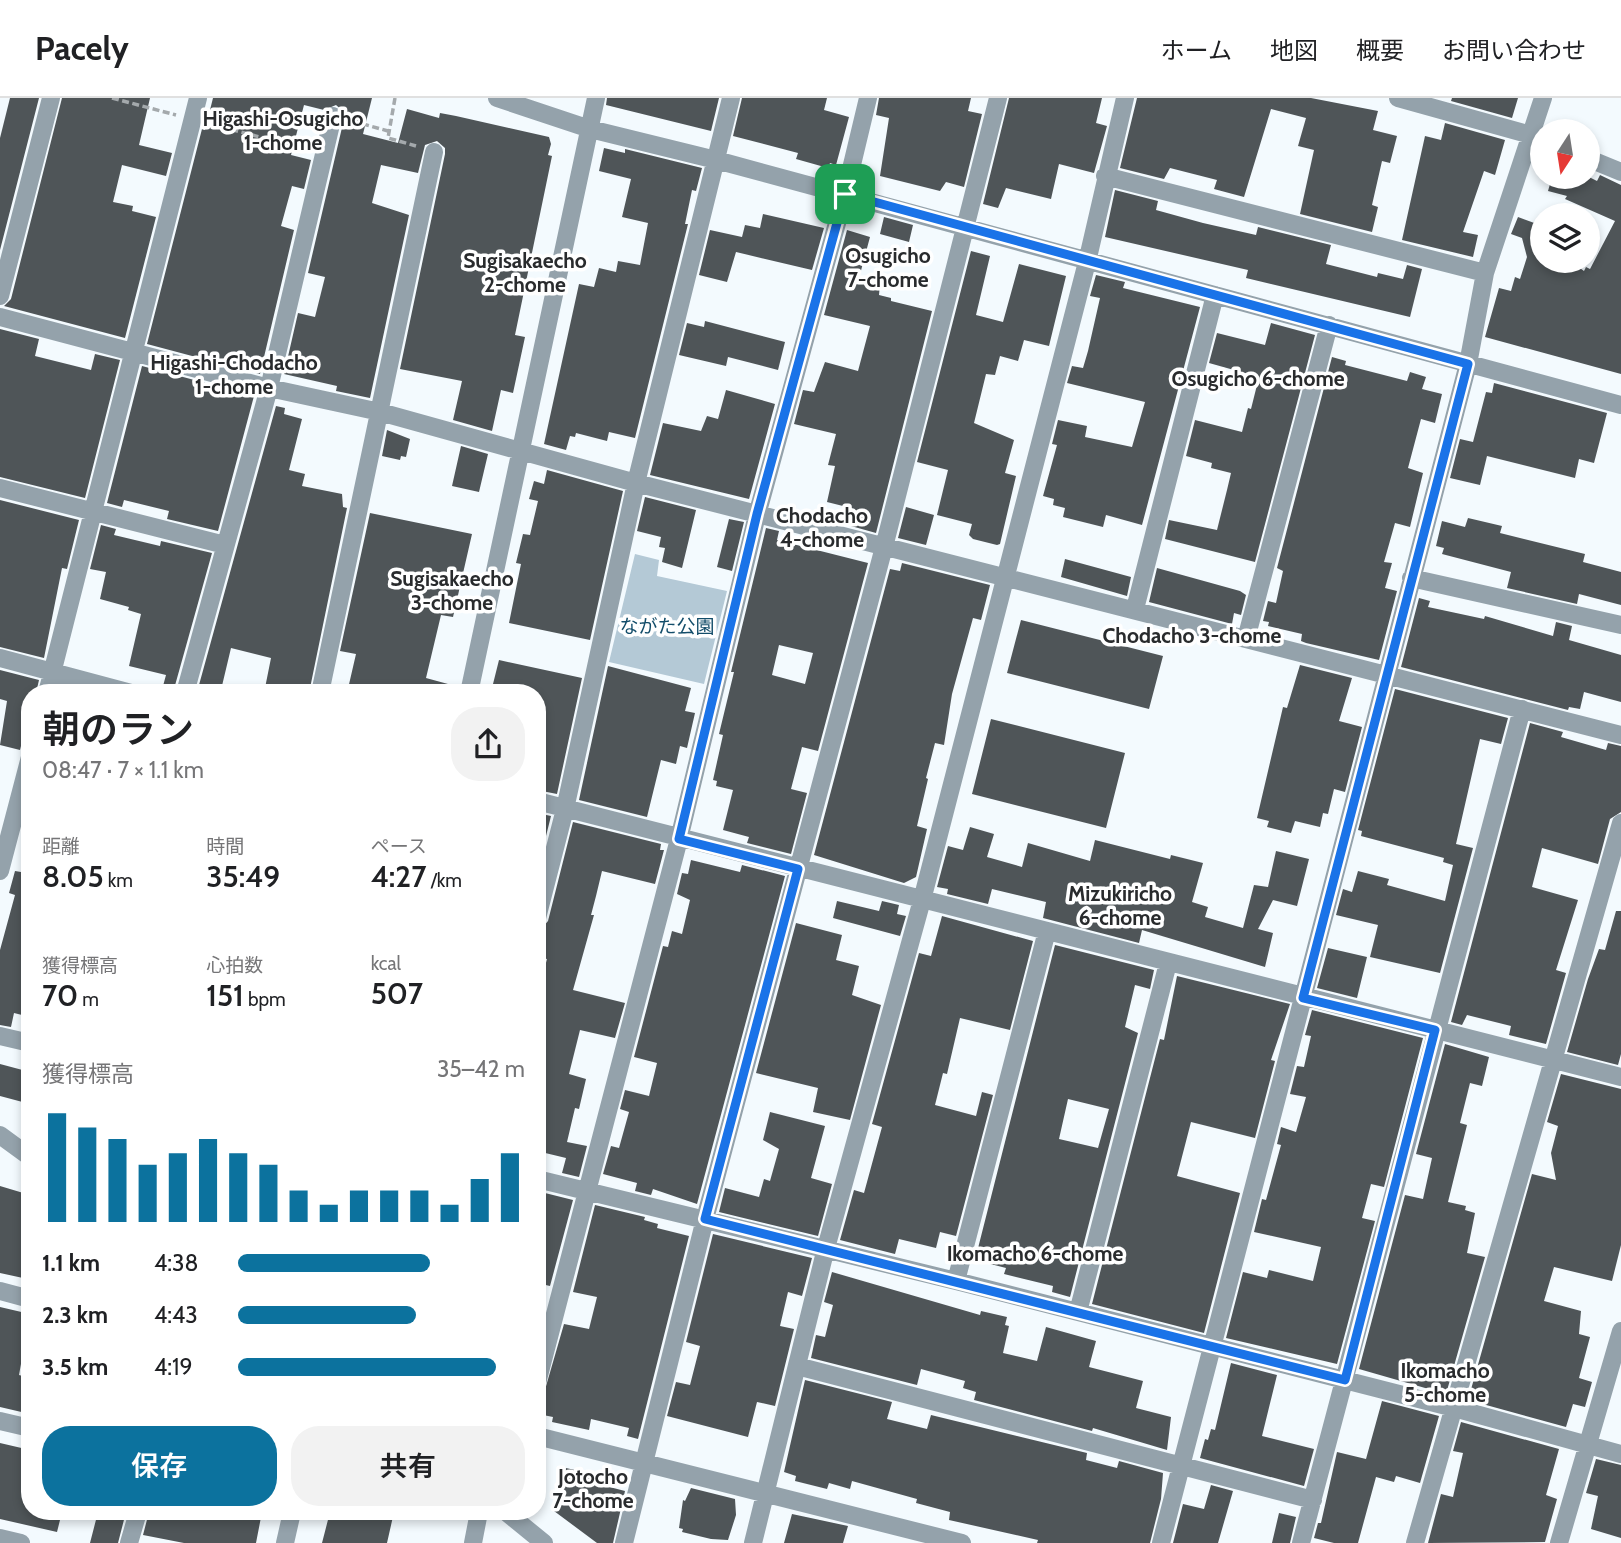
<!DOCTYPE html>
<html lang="ja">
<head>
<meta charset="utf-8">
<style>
	body { margin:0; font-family:Cabin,"Noto Sans JP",sans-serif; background:#f2f2f2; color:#202124; height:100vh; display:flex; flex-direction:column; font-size:26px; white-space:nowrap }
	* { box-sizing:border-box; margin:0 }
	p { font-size:23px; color:#757577 }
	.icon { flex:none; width:38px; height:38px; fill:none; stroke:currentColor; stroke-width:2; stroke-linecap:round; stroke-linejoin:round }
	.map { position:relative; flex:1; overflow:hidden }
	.sheet { position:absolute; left:21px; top:586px; width:525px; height:836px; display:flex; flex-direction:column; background:#fff; border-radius:28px; box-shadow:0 4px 10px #0003 }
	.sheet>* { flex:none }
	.needle { width:46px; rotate:192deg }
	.controls { position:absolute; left:1530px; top:21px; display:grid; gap:14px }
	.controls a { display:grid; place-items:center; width:70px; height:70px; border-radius:50%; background:#fff; box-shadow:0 4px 10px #0003; font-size:35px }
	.pin { position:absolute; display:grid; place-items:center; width:60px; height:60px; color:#fff; margin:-30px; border-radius:14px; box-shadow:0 4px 10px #0006 }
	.round { display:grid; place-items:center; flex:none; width:74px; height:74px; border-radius:28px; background:#f2f2f2 }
	.overview { display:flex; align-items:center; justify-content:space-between; height:119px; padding:0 21px }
	h1 { font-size:38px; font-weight:600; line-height:52px }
	.figures { display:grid; grid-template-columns:repeat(3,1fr); gap:10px; height:119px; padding:7px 21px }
	.figures div { display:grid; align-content:center }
	.figures b { font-size:30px; font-weight:600 }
	.figures small { font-size:19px; font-weight:400 }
	.figures p { font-size:19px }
	.chart { height:196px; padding:14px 21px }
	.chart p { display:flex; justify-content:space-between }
	.chart svg { width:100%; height:126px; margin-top:7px; stroke:#0c729e; stroke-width:6 }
	.button { display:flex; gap:14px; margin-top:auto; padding:14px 21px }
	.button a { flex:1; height:80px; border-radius:28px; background:#0c729e; color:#fff; font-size:28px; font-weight:600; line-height:80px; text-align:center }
	.button a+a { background:#f2f2f2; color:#202124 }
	ul { padding:0 21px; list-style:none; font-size:23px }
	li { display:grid; grid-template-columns:112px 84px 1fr; align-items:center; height:52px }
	li i { height:18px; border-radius:9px; background:#0c729e }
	header { display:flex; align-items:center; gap:42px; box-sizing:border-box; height:98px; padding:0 35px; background:#fff; border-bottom:2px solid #e0e0e0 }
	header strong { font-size:33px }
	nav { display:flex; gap:38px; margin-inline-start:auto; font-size:24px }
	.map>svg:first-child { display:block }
	.green { fill:#b4c9d6 }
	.building { fill:#4f5558; fill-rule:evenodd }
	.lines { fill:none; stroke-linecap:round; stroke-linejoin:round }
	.path { stroke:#a4a9ac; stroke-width:3.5; stroke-dasharray:7 3.5; stroke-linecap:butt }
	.minor { stroke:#94a2ab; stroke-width:18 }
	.route-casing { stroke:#fff; stroke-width:14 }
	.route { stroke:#1a73e8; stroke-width:9 }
	.labels { text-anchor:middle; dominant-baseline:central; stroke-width:7; stroke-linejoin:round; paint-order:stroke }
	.park-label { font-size:19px; fill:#134d6a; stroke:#fff }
	.neighbourhood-label { font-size:21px; font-weight:bold; fill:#292b2d; stroke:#fff }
</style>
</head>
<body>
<header>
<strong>Pacely</strong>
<nav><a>ホーム</a><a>地図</a><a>概要</a><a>お問い合わせ</a></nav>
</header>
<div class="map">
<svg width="1621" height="1445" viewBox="0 0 1621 1445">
	<rect width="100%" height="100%" fill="#f3fafe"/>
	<path class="green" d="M635,456L659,462L657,478L727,493L704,586L609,564Z"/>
	<path class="building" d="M10,0H39L0,152V40Z
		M62,0H150L139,47L172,55L166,78L122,67L113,104L133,108L132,113L156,119L125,240L4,208L11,201Z
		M213,0H372L363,36L398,45L407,11L439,20L440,15L456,18L549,39L551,46L548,57L552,58L515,237L525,239L513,295L501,292L492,333L453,322L462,283L400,271L445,56V50L437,43L425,47L418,75L381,67L372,105L409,117L370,300L336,293L337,288L284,276L298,215L315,219L325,179L308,175L344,21V14L336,7L324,12L304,7L291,57L311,62L304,91L292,88L281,128L294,132L260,276L147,246L202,31L205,32Z
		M607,0H719L711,33L606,7Z
		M742,0H827L824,12L849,19L836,67L830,65L828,70L796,61L798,55L733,38Z
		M879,0H971L968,13L982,16L964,89L946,84L940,93L880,78L889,20L876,17Z
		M1009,0H1102L1096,25L1107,28L1094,75L1059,66L1051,101L1006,90L998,110L983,106Z
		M1137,0H1311L1378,13L1373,32L1397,38L1390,65L1382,63L1372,107L1378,109L1372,134L1300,116L1314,52L1298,48L1306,20L1271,11L1244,99L1214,91L1217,82L1170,70L1164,81L1120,70Z
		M1452,0H1518L1512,20L1451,3Z
		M1445,25L1505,42L1495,77L1484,73L1463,134L1478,137L1473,159L1402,142L1425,38L1441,42Z
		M604,50L625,55V51L702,70L696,93L692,92L685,126H688L635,340L609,334L607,343L576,335L575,339L570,338L566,352L544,346L579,186L594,189L599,170L616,174L618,163L640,167L648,125L622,119L631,81L599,73Z
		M1600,77L1621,87V276L1485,239L1499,190L1511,193L1515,179L1520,181L1527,159L1522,140L1511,136L1518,119L1537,126L1542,124V163L1574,173L1577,168L1584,173L1586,169L1590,171L1615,123L1565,101L1567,98L1548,93L1552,79H1589L1597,83Z
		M1115,92L1158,103L1156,112L1203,125L1256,137L1258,129L1331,147L1326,166L1377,179L1378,175L1403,181L1407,167L1422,171L1410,219L1246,180L1248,172L1105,139Z
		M763,116L824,130L812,172L736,154L727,184L699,177L710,132L742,139L745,127L760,130Z
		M884,119L913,127L909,144L880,136Z
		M847,132L870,139L859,180L880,186L879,197L891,200V203L932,213L876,435L851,428L855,411L827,404L835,368L828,367L836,336L794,326L803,292L814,294L825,264L858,273L870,228L824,217Z
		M971,153L990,158L976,217L1003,224L1019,166L1066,178L1049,248L1024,242L1018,263L1000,258L995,277L986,276L974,325L1014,342L1005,375L1016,378L1000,446L997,447L973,441L969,437L972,426L937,417L948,372L917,364Z
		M1096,177L1125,184L1123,190L1200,209L1142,427L1106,417L1103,429L1063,419L1065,410L1053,407L1054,401L1043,398L1057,347L1052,346L1058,322L1087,328L1085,339L1132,349L1145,304L1067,285L1072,268L1083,270L1088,253L1100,200L1090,198Z
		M705,223L785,244L778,272L728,259L726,268L679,257L687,225L704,229Z
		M1271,225L1315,237L1255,464L1165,441L1169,422L1217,432L1227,392L1231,375L1211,370L1212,365L1186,358L1195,322L1242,334L1248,310L1251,311L1259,279L1209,265L1217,235L1265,247Z
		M0,231L39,241L35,258L91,272L95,256L120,262L85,400L0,379Z
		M1332,259L1346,263L1345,267L1407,283L1410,274L1426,279L1422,291L1442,296L1435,325L1421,321L1408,370L1423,375L1410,429L1395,425L1384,464L1392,465L1385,490L1397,493L1379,562L1306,545L1301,543L1302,536L1268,528L1269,524L1263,523L1268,503L1276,505L1283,473L1277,470Z
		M142,268L254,298L218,433L167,421L169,413L124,402L122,409L107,405Z
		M1494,285L1607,315L1594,365L1579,361L1575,380L1487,358L1480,387L1450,380L1460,341L1473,344L1486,294L1492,295Z
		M726,292L775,306L749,401L650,377L663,325L701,333L707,318L718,321Z
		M276,308L285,310L284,316L302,321L289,372L305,376L302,388L342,396L343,409L347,410L309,595H264L271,560L231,550L221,592L199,587Z
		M387,332L410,341L406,359L401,358L400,362L382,358Z
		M461,348L488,356L479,394L452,388Z
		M547,372L623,393L590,542L509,525L521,466L516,465L523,436L530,437L538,403L529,401L534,383L544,386Z
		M645,399L696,412L682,470L662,464L665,450L659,449L661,439L637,433Z
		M0,402L79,422L67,471L62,470L44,560L0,549Z
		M906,409L934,417L926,447L898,440Z
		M370,415L472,436L453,519L441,517L426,580L459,589L458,595H347L356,556L340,553Z
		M1468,420L1502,428L1500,435L1585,456L1583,464L1621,474V507L1579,496L1577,506L1507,490L1511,474L1442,456L1444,450L1436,448L1442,423L1465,429Z
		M729,421L744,424L732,473L717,469Z
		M101,427L116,431L114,437L160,448L161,443L212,455L174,591L163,588L166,577L129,568L141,516L128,512L129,509L100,501L106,474L90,471Z
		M766,430L779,433L777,442L868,465L818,653L802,649L791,691L807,695L791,756L747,745L749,739L723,732L733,692L716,688L717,683L713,682L723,637L719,636L734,574H731ZM779,547L813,555L805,586L772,577Z
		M1065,461L1131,479L1127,498L1061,479Z
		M902,465L990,487L981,522L973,520L952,596L944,647L935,645L926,680L928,681L917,728L927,731L916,779L904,785L814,757L890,471L900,473Z
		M1157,470L1240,493L1246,497L1241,517L1234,515L1232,526L1149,504Z
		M1419,500L1430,503L1428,509L1484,521L1485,518L1553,538L1556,524L1572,528L1569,542L1621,557V604L1584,594L1580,611L1569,609L1568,612L1401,569Z
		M1021,522L1163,558L1149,611L1007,575Z
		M499,562L582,580L557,696L537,692V595L493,586Z
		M1300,567L1352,580L1339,623L1362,629L1345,694L1334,691L1328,716L1323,715L1320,729L1295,723L1291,735L1267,729L1269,723L1257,720L1283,609L1287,610Z
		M608,568L691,590L685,613L695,615L687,650L680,648L676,666L661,662L647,719L579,702Z
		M0,572L39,582L36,595H30V612L20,652L0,647L7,603L0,601Z
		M1395,591L1508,620L1501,646L1480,641L1456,746L1473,750L1440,875L1370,859L1378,827L1336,817L1343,791L1352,794L1358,773L1389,781L1387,787L1445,803L1453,767L1443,764L1444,760L1361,738L1362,733L1358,732Z
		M991,621L1125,655L1106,730L972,696Z
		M1530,625L1563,634L1561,639L1606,652L1608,645L1621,648V714L1610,721L1598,766L1542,750L1532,789L1578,802L1556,872L1566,875L1546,946L1509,937L1511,928L1467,917L1462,927L1451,924Z
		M537,715L551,718L543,750L537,748Z
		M573,724L661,746L660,752H664L655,786L602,773L596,798L591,817H594L573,892L625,905L615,940L580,932L569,976L586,981L579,1011L575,1010L567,1044L587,1048L579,1079L562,1075L566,1060L537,1053V898L547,861L537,859V836L548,823Z
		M970,729L994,736L987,759L1022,769L1028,745L1090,763L1095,742L1170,761L1171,757L1203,765L1192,804L1208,809L1205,819L1243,830L1254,787L1268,789L1276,753L1309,761L1297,808L1273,802L1258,831L1273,835L1265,869L1142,832L1139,845L1043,820L1046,804L992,791L988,806L947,796L948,791L937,789L948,748L963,752Z
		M25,762L30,763V919L14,915L11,929L0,927V852L15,797L9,795L15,773L21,774Z
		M691,762L740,774L742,767L785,778L697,1106L653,1091L651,1097L635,1093L637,1085L603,1076L611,1048L619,1050L629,1014L620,1011L625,992L649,998L657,965L634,959L663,848L668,849L672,833L682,836L690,802L677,796L682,775L688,776Z
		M837,803L879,813L882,803L899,807L897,816L906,818L900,838L833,820Z
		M1616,813H1621V956L1618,967L1567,954L1588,881L1599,851L1605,852Z
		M942,818L1033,843L1010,932L960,920L947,976L943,975L935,1007L976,1018L982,994L993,997L956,1138L940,1134L936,1150L899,1141L895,1156L840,1142L854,1092L864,1095L882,1029L872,1026L919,855L931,858Z
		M796,825L842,837L836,862L859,868L852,897L881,907L850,1022L813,1014L818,990L756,975Z
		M1055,847L1154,872L1150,891L1135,887L1125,929L1138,935L1070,1199L1052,1194L1053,1188L1004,1176L1006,1170L975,1162ZM1068,1001L1109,1011L1098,1050L1059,1041Z
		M1328,850L1367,859L1357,900L1317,890Z
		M1177,878L1290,906L1271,962L1275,963L1255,1040L1191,1024L1177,1078L1240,1095L1204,1235L1092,1206L1160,941L1164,942Z
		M1312,912L1423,940L1384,1089L1371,1086L1362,1120L1375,1123L1337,1266L1226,1240L1243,1174L1267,1180L1269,1172L1313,1183L1321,1149L1254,1134L1262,1101L1266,1102L1281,1047L1277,1046L1281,1029L1296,1034L1306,999L1290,996L1297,968L1304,969L1311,938L1305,937Z
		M1445,946L1489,959L1482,988L1470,985L1460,1025L1467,1027L1448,1104L1466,1108L1465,1112L1475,1115L1467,1155L1485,1159L1446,1296L1359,1271L1405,1097L1423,1101L1432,1060L1416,1056Z
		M0,966L30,974V1006L0,998Z
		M1561,976L1621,991V1147L1612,1183L1554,1169L1544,1203L1581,1213L1579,1236L1590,1239L1579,1280L1592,1284L1585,1309L1573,1306L1566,1329L1468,1302L1532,1076L1556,1082L1551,1055L1558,1028L1547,1024Z
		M770,1014L825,1028L811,1080L832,1086L818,1138L719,1114L725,1090L759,1099L764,1081L770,1083L779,1051L763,1042Z
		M0,1088L30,1097V1153L23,1180L0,1175Z
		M537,1093L573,1102L550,1188L537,1185Z
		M595,1107L645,1119L644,1122L658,1126L657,1130L689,1138L638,1341L627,1338L629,1330L591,1321L589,1332L552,1324L553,1319L538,1316L564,1226L589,1231L597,1199L573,1194Z
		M713,1136L812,1160L802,1198L788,1194L780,1228L794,1231L775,1308L757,1304L748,1339L667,1318L676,1284L690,1287L700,1248L686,1244Z
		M832,1174L980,1217L981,1213L1007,1219L1005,1227L1009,1228L1003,1255L1037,1263L1046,1229L1096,1243L1089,1269L1143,1283L1136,1310L1171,1319L1167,1352L1093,1330L1092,1333L974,1302L976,1294L963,1290L965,1283L921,1271L917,1287L811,1260L816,1237L825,1239L833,1207L824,1204Z
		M0,1209L30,1216L19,1277L30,1280V1316L0,1309Z
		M1231,1265L1277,1277L1262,1338L1314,1351L1304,1388L1200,1360L1205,1341L1208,1342L1211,1331L1215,1332Z
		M805,1282L892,1304L887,1321L927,1331L931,1317L1087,1355L1086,1362L1117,1370L1119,1363L1163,1375L1161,1401L1150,1445H1037L1038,1442L949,1422L950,1414L916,1405L917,1401L852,1383L850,1391L829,1385L827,1391L795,1383L796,1378L784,1374Z
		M1382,1303L1439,1318L1420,1385L1396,1378L1394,1384L1376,1379L1358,1445H1334L1314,1440L1318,1425H1321L1337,1354L1366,1361Z
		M1461,1324L1559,1351L1546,1397L1557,1401L1545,1444L1428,1445L1441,1396L1453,1399L1463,1355L1453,1353Z
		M0,1345L30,1352V1414H62L57,1434L0,1421Z
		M1596,1361L1621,1367V1440L1591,1431L1598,1398L1586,1395Z
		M566,1370L592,1376L590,1384L625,1393L613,1445H597L554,1413Z
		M1211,1387L1233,1393L1218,1445H1173L1183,1406L1204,1411Z
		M691,1390L735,1401L736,1417L728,1442L711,1441L682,1434L683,1431L679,1430L683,1402L685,1403Z
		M98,1414L123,1419L126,1414L118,1445H90Z
		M149,1414H262L256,1445H184L143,1437Z
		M330,1414H394L387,1445H322Z
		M1279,1415L1296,1419L1290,1445H1272Z
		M792,1416L848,1428L843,1445H784Z"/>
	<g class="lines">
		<path class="path" d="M112,0L176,17
			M395,0L388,40L416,48
			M352,23L388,33
			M211,26L305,51"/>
		<path class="minor" d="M497,0L590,31L716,62L1621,307
			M1398,0L1542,40
			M1587,60L1621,74
			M1105,78L1485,175
			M0,198L51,0
			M0,219L269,290L380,314L636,385L1621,637
			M0,390L225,447
			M1411,480L1621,527
			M1135,511L1215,197
			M1246,541L1329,227
			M0,560L131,595
			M47,595L198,0
			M185,595L269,290L333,18
			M320,595L434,54
			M469,595L596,0
			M537,703L1621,979
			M0,773L30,659
			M537,820L565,711L636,385L731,0
			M0,938L30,945
			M0,1037L30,1059
			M537,1081L956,1183L1454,1310L1621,1356
			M956,1183L1047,833
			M0,1193L30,1201
			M1078,1214L1168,865
			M797,1268L1313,1402
			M537,1285L679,741L757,417L845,96L868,0
			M0,1323L30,1330
			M537,1338L962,1445
			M506,1414L544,1445
			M0,1440L21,1445
			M129,1445L138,1414
			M285,1445L292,1414
			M473,1445L479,1414
			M624,1445L705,1121L884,449L998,0
			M753,1445L826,1150L922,802L1087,164L1125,0
			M1161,1445L1468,266L1485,175L1543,0
			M1301,1445L1522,611
			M1415,1445L1621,725
			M1559,1445L1621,1233"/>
	</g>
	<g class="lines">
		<defs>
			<path id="route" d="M845,96L1468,266L1303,900L1435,932L1345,1282L705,1121L798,771L679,741L757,416Z"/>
		</defs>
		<use href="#route" class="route-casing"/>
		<use href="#route" class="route"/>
	</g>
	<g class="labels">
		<g class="park-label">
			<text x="667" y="528">ながた公園</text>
		</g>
		<g class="neighbourhood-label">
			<text x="283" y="20">Higashi-Osugicho<tspan x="283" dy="24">1-chome</tspan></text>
			<text x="888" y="157">Osugicho<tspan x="888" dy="24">7-chome</tspan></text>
			<text x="525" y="162">Sugisakaecho<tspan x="525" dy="24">2-chome</tspan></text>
			<text x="234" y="264">Higashi-Chodacho<tspan x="234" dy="24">1-chome</tspan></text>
			<text x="1258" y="280">Osugicho 6-chome</text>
			<text x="822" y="417">Chodacho<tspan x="822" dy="24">4-chome</tspan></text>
			<text x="452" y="480">Sugisakaecho<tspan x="452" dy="24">3-chome</tspan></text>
			<text x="1192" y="537">Chodacho 3-chome</text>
			<text x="1120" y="795">Mizukiricho<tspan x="1120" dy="24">6-chome</tspan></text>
			<text x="1035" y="1155">Ikomacho 6-chome</text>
			<text x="1445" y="1272">Ikomacho<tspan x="1445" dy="24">5-chome</tspan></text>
			<text x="593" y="1378">Jotocho<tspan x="593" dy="24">7-chome</tspan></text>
		</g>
	</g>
</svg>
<div class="controls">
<a><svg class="needle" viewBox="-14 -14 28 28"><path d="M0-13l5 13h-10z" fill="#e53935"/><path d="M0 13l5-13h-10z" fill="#757577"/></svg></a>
<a><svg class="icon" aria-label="layers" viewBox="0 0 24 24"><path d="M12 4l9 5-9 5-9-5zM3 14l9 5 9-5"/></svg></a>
</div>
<div class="pin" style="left:845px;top:96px;background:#1e9e55"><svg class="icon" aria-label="arrive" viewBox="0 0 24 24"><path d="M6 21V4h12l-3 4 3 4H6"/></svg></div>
<section class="sheet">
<div class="overview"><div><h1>朝のラン</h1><p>08:47 · 7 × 1.1 km</p></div><a class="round"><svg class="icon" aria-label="share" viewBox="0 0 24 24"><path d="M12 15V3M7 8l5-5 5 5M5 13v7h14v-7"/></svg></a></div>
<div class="figures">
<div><p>距離</p><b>8.05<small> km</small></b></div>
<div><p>時間</p><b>35:49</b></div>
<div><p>ペース</p><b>4:27<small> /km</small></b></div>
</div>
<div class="figures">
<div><p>獲得標高</p><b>70<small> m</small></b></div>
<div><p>心拍数</p><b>151<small> bpm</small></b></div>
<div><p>kcal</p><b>507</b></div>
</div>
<div class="chart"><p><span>獲得標高</span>35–42 m</p>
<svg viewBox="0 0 160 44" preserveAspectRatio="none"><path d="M5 44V6M15 44V11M25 44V15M35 44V24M45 44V20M55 44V15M65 44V20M75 44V24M85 44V33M95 44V38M105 44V33M115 44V33M125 44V33M135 44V38M145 44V29M155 44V20"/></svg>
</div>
<ul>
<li><b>1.1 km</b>4:38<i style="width:67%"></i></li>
<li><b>2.3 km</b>4:43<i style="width:62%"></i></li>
<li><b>3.5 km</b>4:19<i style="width:90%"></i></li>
</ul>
<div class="button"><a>保存</a><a>共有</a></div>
</section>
</div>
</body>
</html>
